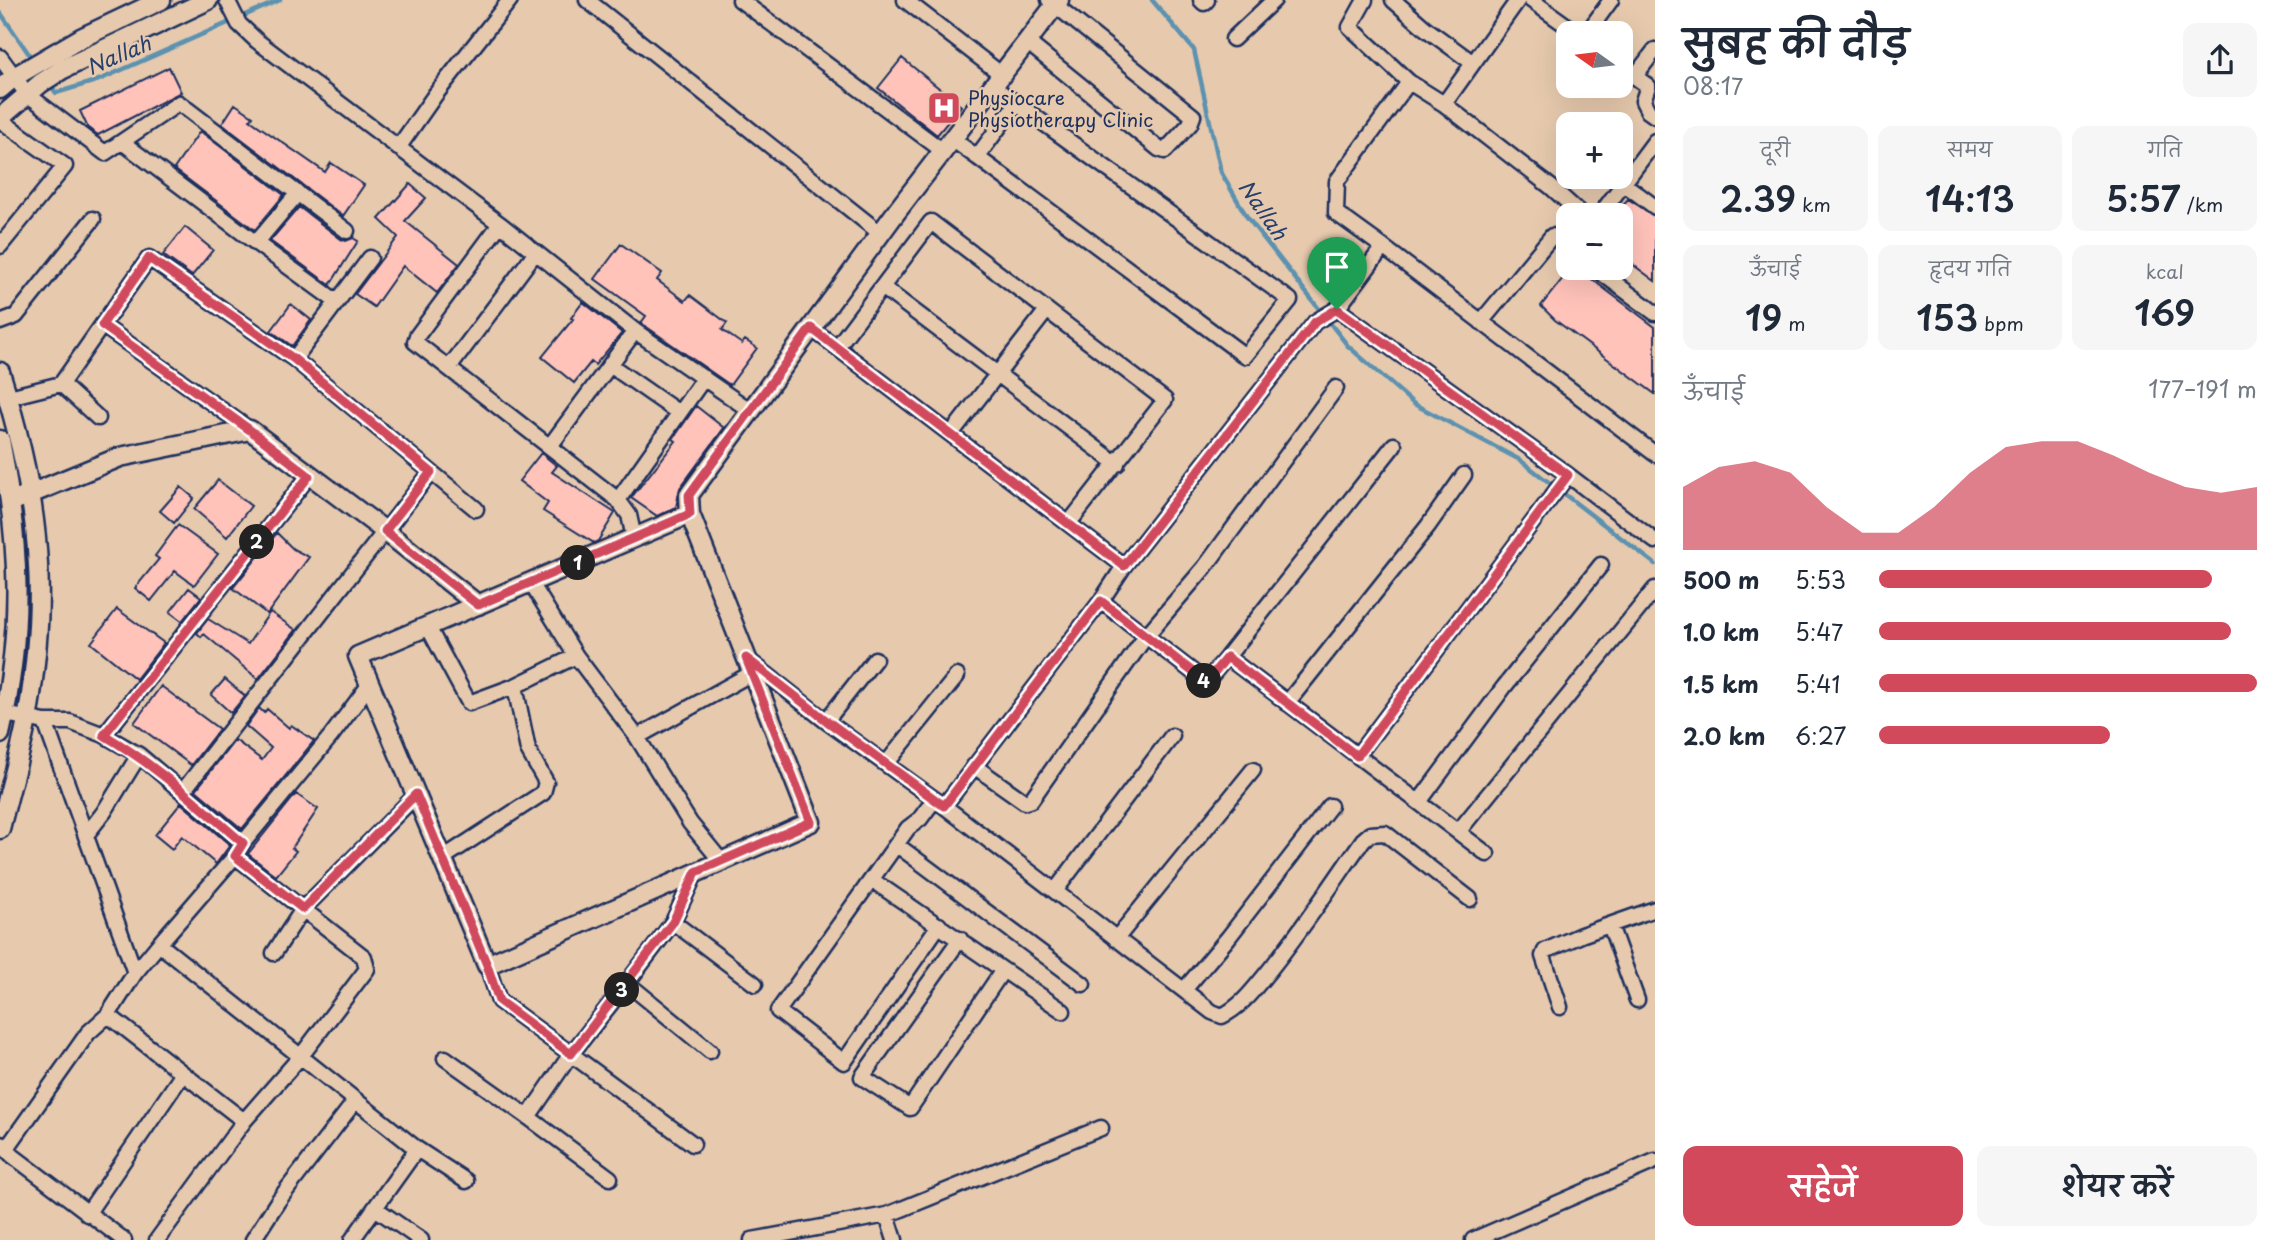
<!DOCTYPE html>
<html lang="hi">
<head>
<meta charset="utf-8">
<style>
	body { margin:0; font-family:"Playpen Sans","Playpen Sans Deva",sans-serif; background:#f6f6f7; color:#1f2937; height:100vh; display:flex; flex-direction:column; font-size:26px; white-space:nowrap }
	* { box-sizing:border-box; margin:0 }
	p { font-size:23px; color:#747a83 }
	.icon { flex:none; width:38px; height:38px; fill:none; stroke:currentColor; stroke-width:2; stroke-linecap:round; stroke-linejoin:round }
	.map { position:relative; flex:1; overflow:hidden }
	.details { display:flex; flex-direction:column; background:#fff; width:630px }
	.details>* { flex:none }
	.needle { width:46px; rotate:284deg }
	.buttons { position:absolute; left:1556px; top:21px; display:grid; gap:14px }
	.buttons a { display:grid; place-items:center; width:77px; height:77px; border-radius:14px; background:#fff; box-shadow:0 7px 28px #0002; font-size:35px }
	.pin { position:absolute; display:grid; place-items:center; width:60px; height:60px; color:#fff; margin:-72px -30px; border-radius:50% 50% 50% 0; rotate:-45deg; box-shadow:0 0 7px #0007 }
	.pin .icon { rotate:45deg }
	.km { position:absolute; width:35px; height:35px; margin:-18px; border-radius:50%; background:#222; color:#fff; font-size:19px; line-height:35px; text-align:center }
	.round { display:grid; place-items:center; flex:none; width:74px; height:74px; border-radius:14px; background:#f6f6f7 }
	.summary { display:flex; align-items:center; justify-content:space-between; height:119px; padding:0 28px }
	h1 { font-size:38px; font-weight:600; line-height:52px }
	.stats { display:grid; grid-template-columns:repeat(3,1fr); gap:10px; height:119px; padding:7px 28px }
	.stats div { display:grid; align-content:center; border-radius:14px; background:#f6f6f7; text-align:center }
	.stats b { font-size:35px; font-weight:600 }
	.stats small { font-size:19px; font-weight:400 }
	.stats p { font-size:19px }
	.chart { height:196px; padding:14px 28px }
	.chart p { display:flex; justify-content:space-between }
	.chart svg { width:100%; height:126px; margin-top:7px; fill:#d1495b; opacity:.7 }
	.button { display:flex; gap:14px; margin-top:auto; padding:14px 28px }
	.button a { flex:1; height:80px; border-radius:14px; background:#d1495b; color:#fff; font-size:28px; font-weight:600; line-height:80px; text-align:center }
	.button a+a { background:#f6f6f7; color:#1f2937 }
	ul { padding:0 28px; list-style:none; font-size:23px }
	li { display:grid; grid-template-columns:112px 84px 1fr; align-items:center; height:52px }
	li i { height:18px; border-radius:9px; background:#d1495b }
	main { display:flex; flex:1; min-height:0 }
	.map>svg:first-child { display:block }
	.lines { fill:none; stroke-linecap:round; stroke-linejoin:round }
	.stream { stroke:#5b91b0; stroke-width:4.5 }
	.building { fill:#ffc3ba; stroke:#1b2f5e; stroke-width:2 }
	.minor-casing { stroke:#1b2f5e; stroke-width:19 }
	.tertiary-casing { stroke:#1b2f5e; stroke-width:23 }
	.minor { stroke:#e7caae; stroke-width:14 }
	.tertiary { stroke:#e7caae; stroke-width:18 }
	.route-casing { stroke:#fff; stroke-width:14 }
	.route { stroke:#d1495b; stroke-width:9 }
	.labels { text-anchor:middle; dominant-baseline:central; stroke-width:5; stroke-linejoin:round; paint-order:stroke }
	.poi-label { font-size:19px; fill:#1b2f5e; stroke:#e7caae; text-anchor:start }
	.water-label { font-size:21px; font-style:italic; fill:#263f6c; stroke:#e7caae }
</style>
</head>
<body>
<main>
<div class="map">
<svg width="1655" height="1240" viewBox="0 0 1655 1240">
	<rect width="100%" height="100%" fill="#e7caae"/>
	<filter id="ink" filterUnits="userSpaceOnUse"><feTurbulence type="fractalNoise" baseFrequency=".0143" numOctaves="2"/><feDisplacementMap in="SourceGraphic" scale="14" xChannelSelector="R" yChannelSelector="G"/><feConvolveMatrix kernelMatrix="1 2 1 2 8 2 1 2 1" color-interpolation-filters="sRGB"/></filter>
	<g filter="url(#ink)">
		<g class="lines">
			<path class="stream" d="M1152,0L1194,50L1221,172L1247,217L1348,346L1414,404L1520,460L1655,564
				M0,12L33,60
				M48,82L56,93L99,80L280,0"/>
		</g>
		<path class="building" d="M902,58L961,106L937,135L878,88Z
			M169,67L181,92L98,135L88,128L80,111Z
			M235,104L253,116L250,120L325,172L331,163L364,185L343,216L222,124Z
			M200,131L284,195L255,230L174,169Z
			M410,184L426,198L405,221L459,264L437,293L403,266L374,307L355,294L398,237L379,219Z
			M1628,199L1655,216V281L1620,255V208Z
			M299,207L341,239L346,241L353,238L358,241L330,285L270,241Z
			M185,227L213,250L192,276L163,255Z
			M621,244L662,273L657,280L685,301L690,295L727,323L722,330L742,344L745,340L757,348L730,385L641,323L646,316L595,279Z
			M1571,268H1577L1655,327V394L1555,320L1541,306Z
			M583,302L622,333L595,365L591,362L574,383L542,357L573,319L571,318Z
			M291,304L311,320L292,346L271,331Z
			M696,406L724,428L680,488L676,507L657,516L631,498L676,441L673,439Z
			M541,453L557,466L552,472L615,513L598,541L594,543L543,511L548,503L519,481Z
			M218,480L251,506L227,537L194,509Z
			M181,487L194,498L174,523L160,511Z
			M178,525L218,554L194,585L175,571L151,601L135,588L159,559L155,556Z
			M277,533L293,549L309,557L267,614L233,588Z
			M189,588L201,597L182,621L170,612Z
			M117,609L164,643L136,679L91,643Z
			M270,612L296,630L258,679L204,634L201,637L197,633L208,619L248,644Z
			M225,679L245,696L231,713L211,695Z
			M161,686L219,729L191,765L134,723Z
			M259,708L264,713L267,709L289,728L291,725L314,741L242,829L196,790L235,740L262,760L271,748L246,726Z
			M296,794L318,809L292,848L296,851L276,876L248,854Z
			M181,803L230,845L216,864L182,836L172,849L155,835Z"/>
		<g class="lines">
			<defs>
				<path id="minor" d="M227,0L239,24L257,41L500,224L635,331L751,411
					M587,0L880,233
					M740,0L943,151
					M905,0L1001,74
					M1201,0L1204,3L1207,0
					M1365,0L1350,27L1409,82
					M1393,0L1425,28L1473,63
					M1531,0L1577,33
					M1587,33L1611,0
					M1233,39L1274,0
					M1027,42L1159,149L1165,151L1190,124L1193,116L1049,0
					M0,57L27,94L105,153L179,103L347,231
					M1620,66L1648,86L1643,101L1648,111L1655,116
					M1635,76L1655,50
					M992,86L1290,300L1245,356L977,157L1016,104
					M1444,104L1551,187L1582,215
					M0,120L65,166L0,246
					M952,139L977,157
					M122,142L256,243L298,193
					M398,148L435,95L510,0
					M1623,183L1655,207
					M1600,215L1655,141
					M500,224L417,336L415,342L618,500L704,378
					M256,243L337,302
					M1383,247L1655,454
					M1595,268L1655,313
					M882,287L1117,464
					M1337,309L1568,475L1655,541
					M0,322L16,316L93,219
					M1481,322L1552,236
					M102,325L250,430
					M811,328L1124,566
					M837,347L931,222L1165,400L1069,523
					M610,365L679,413
					M449,368L535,253
					M61,384L98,418
					M9,397L61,384L149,258L294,359L370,258
					M951,434L1047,310
					M550,446L635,331
					M431,472L476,509
					M618,500L629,515L634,538
					M531,583L576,656
					M1101,601L1206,682L1227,657L1487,854
					M428,627L469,703L515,686
					M1227,657L1394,445
					M746,658L826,721L944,806L1101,601L1124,566L1315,322L1337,309L1383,247L1336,213L1337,181L1409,82L1444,104L1518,0
					M1287,703L1428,526L1464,475
					M5,714L45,722H70L104,735L139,755L243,843L331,736L370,684
					M826,721L875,659
					M45,722L135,973L159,944L417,1149L352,1240
					M104,735L309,476
					M637,737L752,673
					M1357,756L1568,475
					M886,764L957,676
					M974,766L1025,802L1031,800L1146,636L1205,567L1336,388
					M183,791L431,472L294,359
					M934,800L920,819L908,828L778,1011L844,1062L939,925
					M1419,802L1504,687L1601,565
					M944,806L1212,1012L1222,1016C1242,1006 1254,989 1268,972C1302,930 1332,884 1363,840L1370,834L1385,833L1470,899
					M1458,832L1655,589
					M86,835L104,812L139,755
					M897,845L1083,984
					M443,858L543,793L546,782L528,750L515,686L576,656L637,737L690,823L721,861
					M872,880L1003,970L910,1108L862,1077L960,939
					M1055,891L1172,736
					M673,922L755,984
					M1610,925L1637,1000
					M1116,939L1253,770
					M159,944L235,856
					M274,953L303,909L416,795
					M487,965L499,1001L693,1144
					M1003,970L1063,1011
					M627,983L673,922L696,872
					M1184,990L1228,938L1330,806
					M1560,1007L1543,956L1545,951L1581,935L1655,909
					M108,1015L244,1121
					M445,1058L528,1117
					M1,1144L13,1156L124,1240
					M7,1148L88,1033L108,1015L135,973
					M417,1149L466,1181
					M610,1178L528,1117L571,1054L627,983L710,1051
					M375,1208L421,1240
					M87,1214L182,1075
					M887,1215L895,1240
					M157,1240L244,1121L301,1056L367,969L364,957L235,856L243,843
					M253,1240L278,1201L356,1100
					M752,1240L887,1215L1101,1128
					M1473,1240L1655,1161"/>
				<path id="tertiary" d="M0,89L14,77L81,38L161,0
					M0,118L41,83L63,69L208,0
					M0,372C19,432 35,502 38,565C41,614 36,666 28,714C21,753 9,791 0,829
					M0,440C20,545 24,630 0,734
					M11,502L120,457L250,430L385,531L478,605
					M690,514L358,656L487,965L811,822L690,514L689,495L897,211L1059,0"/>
			</defs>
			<use href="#minor" class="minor-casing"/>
			<use href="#tertiary" class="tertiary-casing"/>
			<use href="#minor" class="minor"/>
			<use href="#tertiary" class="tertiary"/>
		</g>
	</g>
	<g class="lines" filter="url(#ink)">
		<defs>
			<path id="route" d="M149,258L294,359L431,472L385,531L478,605L690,514L689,495L811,328L1124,566L1315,322L1337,309L1568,475L1357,756L1227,657L1206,682L1101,601L944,806L827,721L746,658L811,822L696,872L673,922L571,1054L499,1001L487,965L416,794L303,909L235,856L243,843C198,805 156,765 104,735L309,476L250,430L102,325Z"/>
		</defs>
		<use href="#route" class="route-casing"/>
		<use href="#route" class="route"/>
	</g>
	<defs>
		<symbol id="hospital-square" viewBox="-11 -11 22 22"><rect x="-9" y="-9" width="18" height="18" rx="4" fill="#d1495b" stroke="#e7caae"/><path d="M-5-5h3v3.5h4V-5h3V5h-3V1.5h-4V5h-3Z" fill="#fff"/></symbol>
	</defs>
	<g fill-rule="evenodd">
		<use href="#hospital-square" x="925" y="89" width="38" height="38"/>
	</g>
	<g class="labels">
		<g class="poi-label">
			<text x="968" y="97">Physiocare<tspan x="968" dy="22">Physiotherapy Clinic</tspan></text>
		</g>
		<g class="water-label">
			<text transform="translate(118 54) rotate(-23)">Nallah</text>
			<text transform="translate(1264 209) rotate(55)">Nallah</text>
		</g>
	</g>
</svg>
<div class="buttons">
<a><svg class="needle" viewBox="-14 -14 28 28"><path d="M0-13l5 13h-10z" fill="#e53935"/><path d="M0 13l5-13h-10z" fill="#747a83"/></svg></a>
<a>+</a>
<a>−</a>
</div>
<div class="pin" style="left:1337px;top:309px;background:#1e9e55"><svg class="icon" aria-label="arrive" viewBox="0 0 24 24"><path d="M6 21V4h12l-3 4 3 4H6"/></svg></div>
<b class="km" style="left:578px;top:563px">1</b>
<b class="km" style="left:257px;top:542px">2</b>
<b class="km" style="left:622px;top:990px">3</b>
<b class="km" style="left:1204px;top:681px">4</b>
</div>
<section class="details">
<div class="summary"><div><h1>सुबह की दौड़</h1><p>08:17</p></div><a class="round"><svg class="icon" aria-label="share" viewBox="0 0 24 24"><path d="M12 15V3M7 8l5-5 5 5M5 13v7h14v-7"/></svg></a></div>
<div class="stats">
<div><p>दूरी</p><b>2.39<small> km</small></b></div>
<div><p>समय</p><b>14:13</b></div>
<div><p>गति</p><b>5:57<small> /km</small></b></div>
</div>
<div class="stats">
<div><p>ऊँचाई</p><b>19<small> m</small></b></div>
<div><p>हृदय गति</p><b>153<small> bpm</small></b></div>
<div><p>kcal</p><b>169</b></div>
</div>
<div class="chart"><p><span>ऊँचाई</span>177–191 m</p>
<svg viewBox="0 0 160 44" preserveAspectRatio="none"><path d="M0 44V22L10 15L20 13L30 17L40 29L50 38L60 38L70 29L80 17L90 8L100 6L110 6L120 11L130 17L140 22L150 24L160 22V44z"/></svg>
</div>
<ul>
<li><b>500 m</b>5:53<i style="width:88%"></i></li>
<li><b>1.0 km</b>5:47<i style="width:93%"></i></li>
<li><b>1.5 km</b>5:41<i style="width:100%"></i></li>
<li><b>2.0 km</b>6:27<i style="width:61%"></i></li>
</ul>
<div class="button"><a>सहेजें</a><a>शेयर करें</a></div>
</section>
</main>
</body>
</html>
